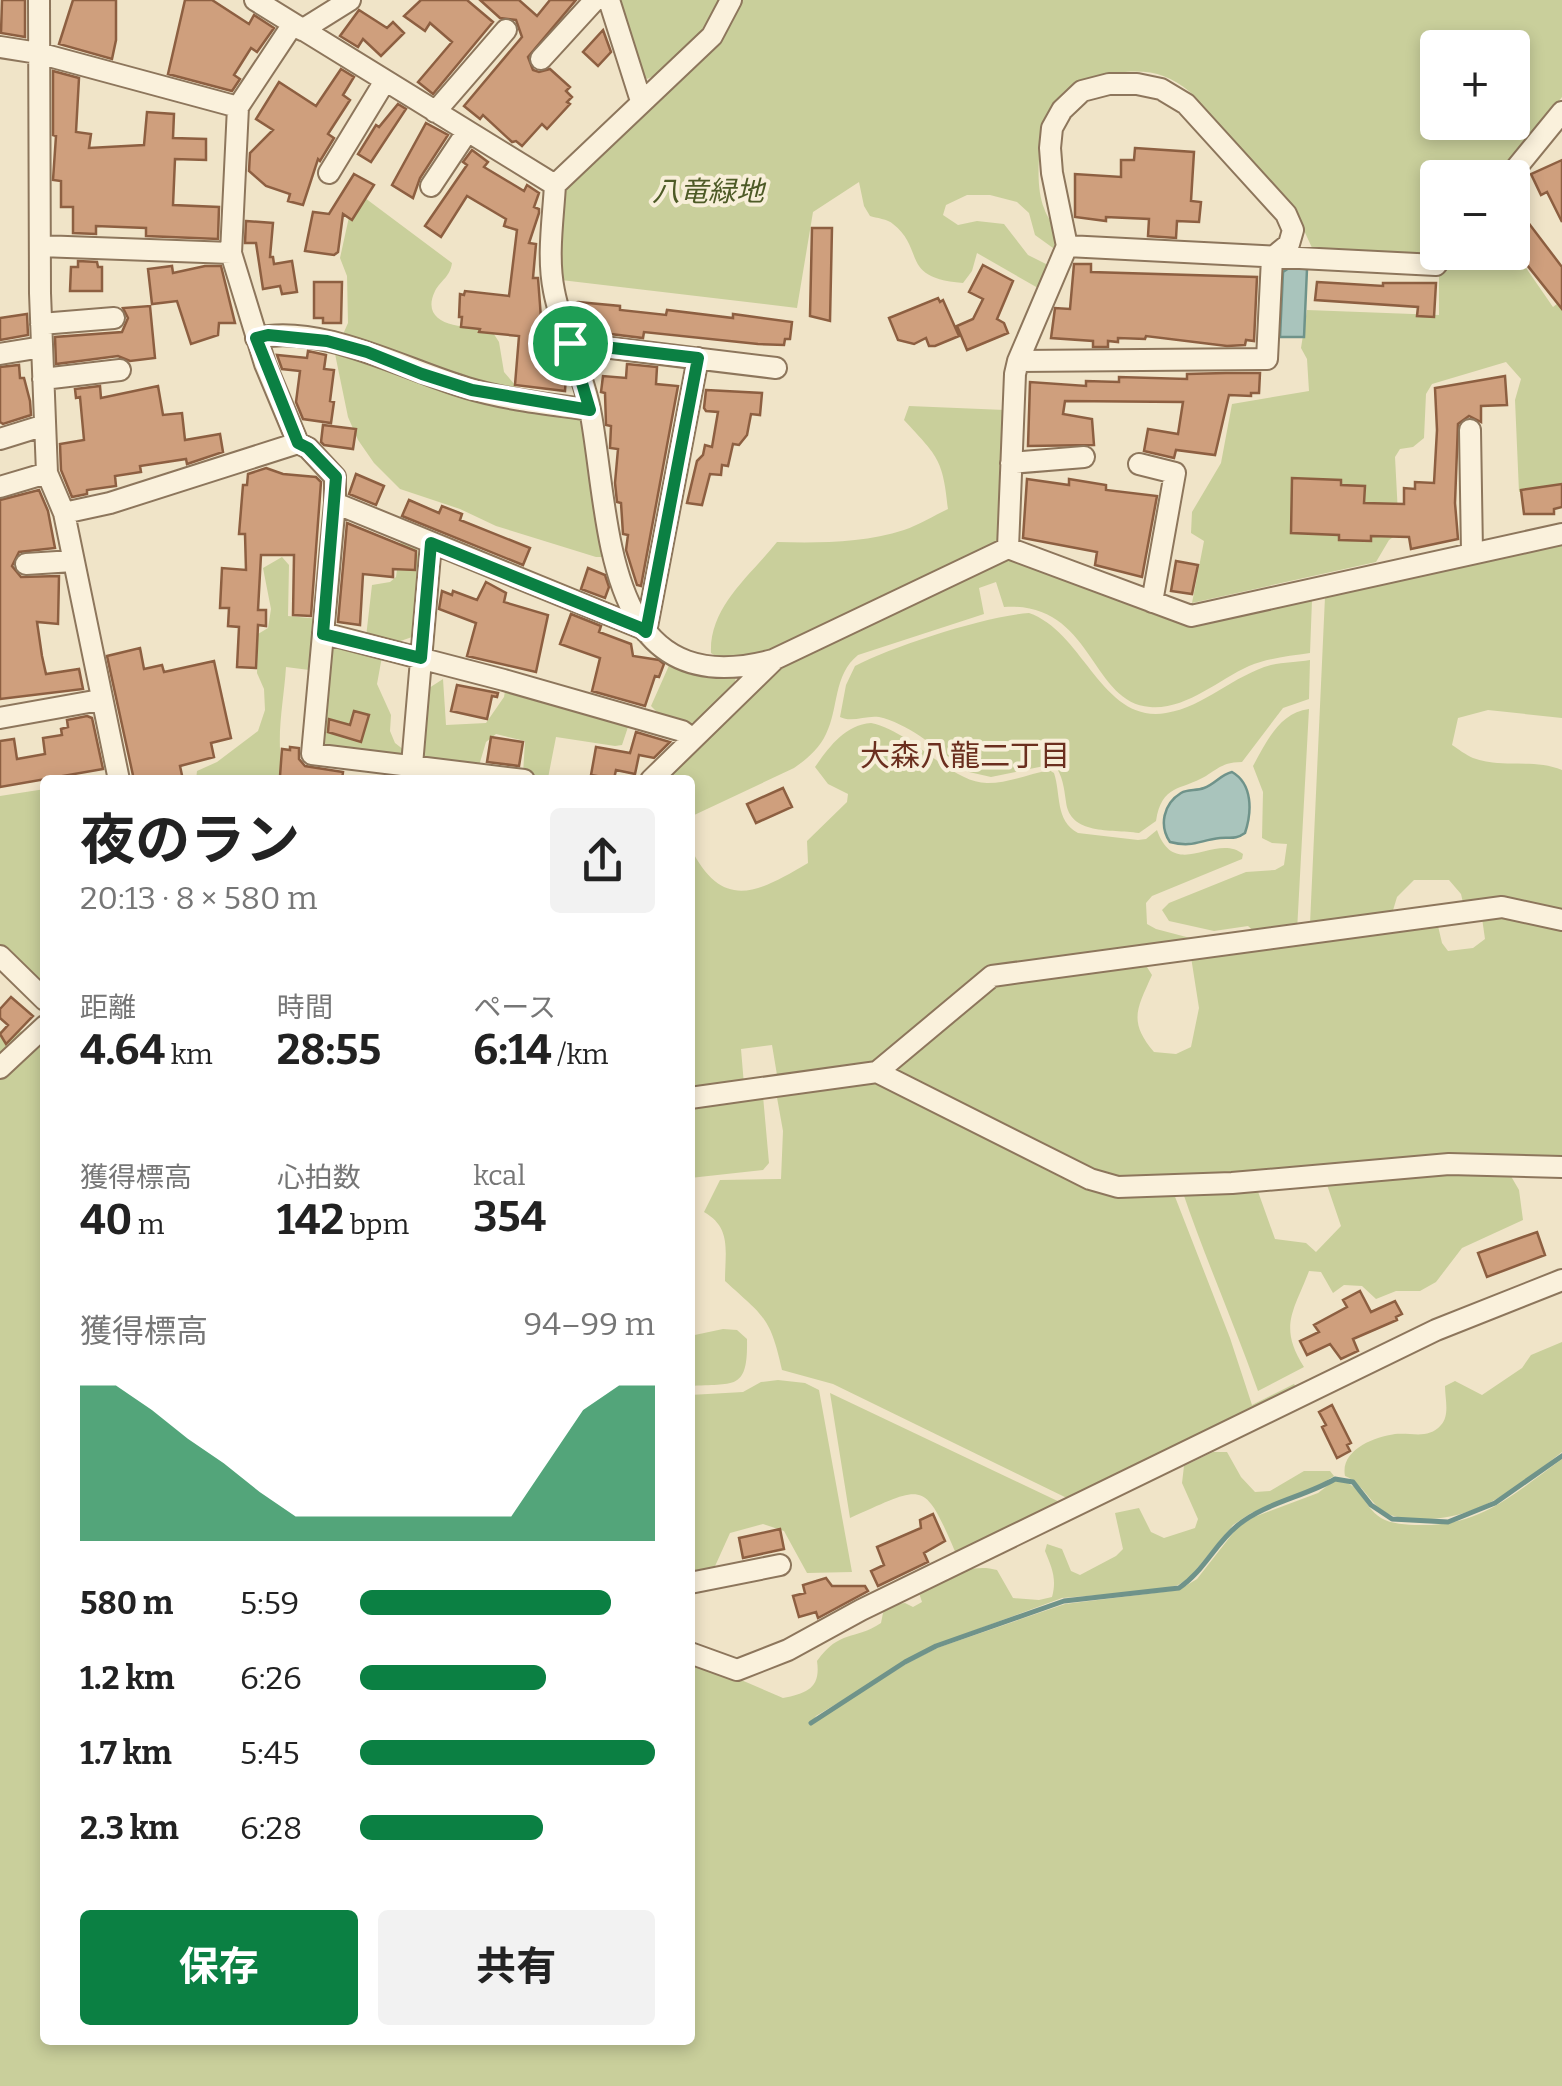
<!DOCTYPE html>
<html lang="ja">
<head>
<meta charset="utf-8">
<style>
	body { margin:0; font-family:Bitter,"Noto Sans JP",serif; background:#f2f2f2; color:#222; height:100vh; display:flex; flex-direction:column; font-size:38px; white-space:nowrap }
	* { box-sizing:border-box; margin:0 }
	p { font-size:32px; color:#767676 }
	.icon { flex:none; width:55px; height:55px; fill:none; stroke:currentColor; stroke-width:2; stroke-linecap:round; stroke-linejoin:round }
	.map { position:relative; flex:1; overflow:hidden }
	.sheet { position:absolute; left:40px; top:775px; width:655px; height:1270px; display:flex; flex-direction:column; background:#fff; border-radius:10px; box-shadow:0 5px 15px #0003 }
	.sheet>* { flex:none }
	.tools { position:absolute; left:1420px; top:30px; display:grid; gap:20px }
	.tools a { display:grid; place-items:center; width:110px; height:110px; border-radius:10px; background:#fff; box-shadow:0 5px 15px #0003; font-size:50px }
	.pin { position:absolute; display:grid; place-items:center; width:85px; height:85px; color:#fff; margin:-42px; border:5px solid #fff; border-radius:50%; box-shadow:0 2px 10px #0007 }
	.round { display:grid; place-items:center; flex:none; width:105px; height:105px; border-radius:10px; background:#f2f2f2 }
	.head { display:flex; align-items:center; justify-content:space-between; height:170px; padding:0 40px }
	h1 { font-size:55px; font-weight:700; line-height:75px }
	.stats { display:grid; grid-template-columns:repeat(3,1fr); gap:15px; height:170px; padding:10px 40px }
	.stats div { display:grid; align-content:center }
	.stats b { font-size:42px; font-weight:700 }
	.stats small { font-size:28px; font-weight:400 }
	.stats p { font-size:28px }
	.chart { height:280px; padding:20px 40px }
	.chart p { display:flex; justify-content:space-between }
	.chart svg { width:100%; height:180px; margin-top:10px; fill:#0b8043; opacity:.7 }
	.primary-button { display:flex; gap:20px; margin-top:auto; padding:20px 40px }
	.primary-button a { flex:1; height:115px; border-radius:10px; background:#0b8043; color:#fff; font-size:40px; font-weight:700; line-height:115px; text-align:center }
	.primary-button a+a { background:#f2f2f2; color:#222 }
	ul { padding:0 40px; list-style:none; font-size:32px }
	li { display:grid; grid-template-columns:160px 120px 1fr; align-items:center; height:75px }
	li i { height:25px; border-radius:12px; background:#0b8043 }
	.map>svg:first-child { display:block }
	.green { fill:#c9cf9b; fill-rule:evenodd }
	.water { fill:#a9c4bc; stroke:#6f938a; stroke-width:2.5 }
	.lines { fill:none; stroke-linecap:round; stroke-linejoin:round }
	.stream { stroke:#6f938a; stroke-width:5 }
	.building { fill:#cf9f7d; stroke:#8d5f41; stroke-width:2.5 }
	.street-casing { stroke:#8d765c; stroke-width:24 }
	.street { stroke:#faf1dc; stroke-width:20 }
	.route-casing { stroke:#fff; stroke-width:20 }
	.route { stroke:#0b8043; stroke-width:12 }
	.labels { text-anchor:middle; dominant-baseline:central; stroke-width:8; stroke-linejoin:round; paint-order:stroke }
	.park-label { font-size:28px; font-style:italic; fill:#4d5a26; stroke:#f7eed8 }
	.neighbourhood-label { font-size:30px; fill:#6b2e1e; stroke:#f7eed8 }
</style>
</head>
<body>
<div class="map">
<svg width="1562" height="2086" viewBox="0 0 1562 2086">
	<rect width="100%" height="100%" fill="#f0e4c8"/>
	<path class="green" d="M619,0H722C709,32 681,66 647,79L637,70Z
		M740,0H1562V97L1498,177L1438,178V252L1435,257L1313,250L1296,213L1190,92C1169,75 1152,70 1125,72C1107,73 1081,78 1066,90C1040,110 1032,179 1044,208C1047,218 1055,227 1060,235L1053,248L1035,235L1029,213L1017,202L990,195H967L946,205L943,215L958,225L977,221L1004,224L1028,255L1048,265L1038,288L977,253L972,271L963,283C899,278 926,250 893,224C888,219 876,218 870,216L864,206L859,182L813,212L797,308L561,280L557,263L563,185ZM1438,48H1512V122H1438Z
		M361,195L452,263C450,277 441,280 435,291C418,327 466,328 490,328L499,342L504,372L527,399L340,341L348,323L347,276L340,258L349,217Z
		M1513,249L1553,307L1562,300V489L1519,492L1515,400L1521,379L1506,362L1432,384L1426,394L1424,438L1413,447L1400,449L1395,457L1399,533L1389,540L1376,562L1192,603L1204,541L1191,533L1192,512L1221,463L1232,404L1309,391L1307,359L1301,348L1307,310L1439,315V274L1457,253L1512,252Z
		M334,349L583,415L608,557H596L496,526L460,509L400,489L374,463L358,440L348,417Z
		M909,406L1005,410L997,543L767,656L722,660L711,653C709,607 750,576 777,542C818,543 864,543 904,530C919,525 933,516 948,509C943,458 937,456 904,420Z
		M401,540L417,549L420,569L412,637L395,643L366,637L372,585L390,582L396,577Z
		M1562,543V718L1488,710L1458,718L1452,745C1458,749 1466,755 1473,758C1502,769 1534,758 1562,770V915L1464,907L1461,894L1449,880H1414L1397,897L1391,917L1310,924L1325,597L1329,593Z
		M1008,556L1185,622L1309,598L1312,600L1310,653C1289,656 1269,658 1249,666C1218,680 1186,710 1150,707C1090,703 1093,601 1004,607L996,582L979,588L984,614L858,655C833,675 839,708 826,734C819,749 807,759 794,768L690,817V780H666L778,670L809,649Z
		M282,557L289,565L288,616L320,619L317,671L286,667C284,700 276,734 282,767L298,780H196L197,771L217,762L258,731L265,710L264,689L257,673L258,634L268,628L271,609L263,568Z
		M1029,613C1084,632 1102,724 1166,713C1204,707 1234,675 1271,665C1284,662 1298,662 1310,660L1309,699L1283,708L1242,762C1225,762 1220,767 1206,776C1180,791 1162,784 1156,821L1139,833C1110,829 1070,835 1066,802C1064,788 1063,776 1054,764L991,777L969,772C943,754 911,724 879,717C866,715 852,723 840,717L846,685L855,666C893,646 986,616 1029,613Z
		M331,640L383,651L377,684L391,715L390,731L395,743L404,750L408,761L317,749Z
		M671,661L694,670L736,677L732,693L705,718L686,725L663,718L651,706Z
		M443,679L446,725L486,723L504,697L506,685L630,721L622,745L615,746L556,737L548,778L523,774L525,741L496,734L486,742L478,769L419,759L426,690Z
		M1309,709L1297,931L1258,935L1248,926L1214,931L1169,921L1162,910L1169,903L1246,872L1275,870L1284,865L1287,844L1272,843L1262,838L1263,792L1253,766C1267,741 1279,713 1309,709Z
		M871,723C912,731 952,784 988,783C1008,783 1030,774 1049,770L1054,773C1061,794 1055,821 1078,833L1138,840L1146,839L1157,830C1175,882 1215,832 1243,854L1242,859L1152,896L1146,903L1147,924L1156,929L1194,939L990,971L874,1064L778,1081L772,1045L741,1049L744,1085L690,1092V847C722,911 756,894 808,863L807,841L847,802L848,794L828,784L815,767C829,747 845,725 871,723Z
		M45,789V990L0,945V796Z
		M1502,915L1562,928V1164L1173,1179L1102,1178L894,1073L896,1064L1000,983L1145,964L1152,975C1137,1009 1128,1021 1154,1052L1176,1054L1191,1047L1199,1008L1191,957L1438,926L1442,943L1448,951L1473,948L1485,939L1482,918Z
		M0,1031L45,1032V2040H690V1658L783,1698C807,1693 821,1688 817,1661C840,1629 854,1641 881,1623L883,1613L889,1605L905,1603L913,1607L922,1602L918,1590C943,1579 970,1562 997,1570L1013,1598L1039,1600L1052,1597C1057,1579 1052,1568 1045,1551L1047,1544L1062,1549L1071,1571L1080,1575L1116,1556L1123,1549L1115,1513L1139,1508L1151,1532L1164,1538L1195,1528L1198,1519L1182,1483L1184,1466L1213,1452H1227L1241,1477L1255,1492L1270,1491L1304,1471H1330L1334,1476L1313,1489L1251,1513L1233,1525L1189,1578L1178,1585L1161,1590L1062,1598L935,1645L816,1716L811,1724L906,1664L937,1648L1065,1604L1179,1590L1197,1579L1237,1528L1254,1517L1318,1493L1335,1480C1361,1481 1362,1506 1381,1518C1391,1524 1407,1525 1419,1525C1480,1527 1515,1493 1562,1459V2086H0Z
		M869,1078L1087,1183L1172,1189L1230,1338L1252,1405L1294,1384L1299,1392L1073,1501L833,1384L782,1370C770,1316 764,1317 725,1281C725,1251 732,1228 704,1212L720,1180L781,1179L783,1131L776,1092Z
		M763,1096L769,1163L763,1170L690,1178V1105Z
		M1450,1171H1508L1519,1190L1523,1220L1462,1248L1436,1282L1420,1291H1396L1376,1299L1362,1286L1344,1285L1333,1293L1321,1272L1309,1271C1294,1311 1278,1326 1304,1367L1258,1391C1234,1323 1205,1258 1182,1190L1256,1186L1275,1239L1306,1243L1316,1252L1341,1226L1326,1182Z
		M723,1329L737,1330L747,1339C748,1391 735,1383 690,1386V1336Z
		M1562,1342V1452C1517,1488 1475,1522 1415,1519C1405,1518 1394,1518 1385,1512C1368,1502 1364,1484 1345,1476C1340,1450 1374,1437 1395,1434C1411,1432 1428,1440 1441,1425C1450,1415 1445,1399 1445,1386L1455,1381L1482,1395L1522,1368L1531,1355Z
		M778,1380L805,1383L819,1390L852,1572L807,1573L784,1531L763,1524L730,1533L711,1575L690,1579V1395L743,1392L761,1382Z
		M830,1393L1066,1505L958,1558C923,1478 927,1484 850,1518Z"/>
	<path class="water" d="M1289,268L1307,269L1304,337H1280L1283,272Z
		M1232,772C1253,784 1252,812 1245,833C1235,840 1231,837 1220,838C1200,840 1193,848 1170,842C1159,826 1163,804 1181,793C1188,789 1196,791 1204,788C1215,784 1220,775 1232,772Z"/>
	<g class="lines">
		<path class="stream" d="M811,1723L905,1662L936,1646L1064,1601L1179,1588C1203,1572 1215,1544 1237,1526C1264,1503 1304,1497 1335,1479L1353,1482L1371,1505L1392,1519L1448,1522L1495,1503L1562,1456"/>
	</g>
	<path class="building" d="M2,0H25V37L1,33Z
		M73,0H116V40L112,59L59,44Z
		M185,0H212L249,24L254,15L274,28L257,52L251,48L234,75L240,79L232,91L168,74Z
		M421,0H467L493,22L433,94L418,82L452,42L430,23L425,31L404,16Z
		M480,0H519L537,16L550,0H576L528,57L533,70L539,72L550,69L570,87L566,91L572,97L567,102L570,104L547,129L542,124L522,146L516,141L512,142L483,115L480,119L464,106L522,37L516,20L500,18Z
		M359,10L387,28L393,22L404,33L381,56L363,39L358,47L340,36Z
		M603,30L611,52L598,66L583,52Z
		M341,69L354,77L343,95L350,100L328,134L334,138L320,161L318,159L303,205L288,201L290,194L266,186L249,171L250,153L273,130L256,119L279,82L316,106Z
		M53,71L79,78L76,132L91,134L89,148L144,145L147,112L174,114L173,138L206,139V160L175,159L173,205L219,207L218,239L146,236V228L96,226V234L73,233V207H61V181L53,180L56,136L53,135Z
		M398,104L406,109L371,162L358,154L376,125L379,127Z
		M426,123L448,135L420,178L413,198L392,185Z
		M1135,148L1194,152L1191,201L1201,202L1199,222L1177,221L1176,238L1148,236L1149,219L1106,217V221L1075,217V174L1121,177V160H1134Z
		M472,150L488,162L484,167L524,191L527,185L539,193L534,207L539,209V213L529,243L536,244L533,278H538L541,318L546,316L551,333L549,359L561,360L566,375L565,391L515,385L519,336L479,332L480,329L461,327L462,317H459L460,294L464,295L465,291L509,296L517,230L504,226L506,219L467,196L441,237L425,226L467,165L463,162Z
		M1562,160V222L1547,192L1541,195L1531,174Z
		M354,174L374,185L352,220L343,214L338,252L334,255L305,251L313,212L329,214Z
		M1521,213L1562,267V309L1512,246V219Z
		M246,221L273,223L270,257H273L274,264L292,261L297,292L282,294L280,286L263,289L256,243H245Z
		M812,228H832L830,321L810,316Z
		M78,261L97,262L98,267H102V291H70L71,267H78Z
		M1074,264H1091V272L1257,277L1254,341L1246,340L1245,345L1227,346L1146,336L1145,339L1118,338V342L1108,341V347H1093V341L1051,338L1055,308L1070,309Z
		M983,265L1013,281L997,319L1004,323L1008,333L967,350L957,326L973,319L983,299L969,292Z
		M172,266L173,273L205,266H221L235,323H219L218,335L191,344L177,301L152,304L148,269Z
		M314,282H342L341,323H323V318H314Z
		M1317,282L1383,286V283H1436L1434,317L1417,316L1418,307L1315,300Z
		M938,298L940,302L943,300L959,336L935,346H929L926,338L914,344L898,340L889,318Z
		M578,302L620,306V310L666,315L667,310L733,318V314L792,322L790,339H785L784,345L758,344L644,332L643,338L579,330L572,305Z
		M150,306L155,358L130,361L118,356L56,364L55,337L122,332L128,318L123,308Z
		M27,314L28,335L0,340V318Z
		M308,351L326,355L324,369L334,370L330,401L334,402L331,423L303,419L296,402L300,371L282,369L277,355L307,358Z
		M627,364L657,367L656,384L678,386L641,586L637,585L626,550L628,535L623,534L621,503L617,502L615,483L618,449L610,448L611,426L606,425L605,393L601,392L603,376L626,378Z
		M19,365L20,378H24L30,401L31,415L3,424L0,422V367Z
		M1226,373H1260L1259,393H1251V396L1229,395L1215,455L1176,450L1174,458L1144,451L1148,429L1178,434L1183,402L1065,401L1063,414L1092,419L1094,445L1028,446L1030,382L1086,386V381L1119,382V377L1187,379V374Z
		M1505,376L1507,405L1481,406V422L1469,416L1458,424L1455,503L1458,539L1411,549L1409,537L1371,536V541L1339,540V535L1291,533L1292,478L1341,480V485L1365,486L1364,503L1404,504V488L1415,489V482L1434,483L1437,430L1435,388Z
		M100,386L101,398L158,386L163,415L182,413L185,440L220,434L223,452L187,464L186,459L140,466L141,472L115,476L116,486L87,490V494L72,497L61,470L60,444L84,440L80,397L76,398L75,389Z
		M706,390L762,393L760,415L751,414L747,435L739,445L733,444L728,466L722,465L721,475L710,474L702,505L687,503L697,461L703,455L705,445L712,447L718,412L706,411L704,408Z
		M323,425L356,429L353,449L324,445L321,442Z
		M266,468L283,474L316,477L321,482L311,616L293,615L294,555H261L258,610H266V626L258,625L256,668L237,667L239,627L228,626L229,608H220L222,568L246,570L245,534H239L243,485H247L248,474Z
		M356,474L384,486L376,505L349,494Z
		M1027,479L1069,485V479L1106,485V490L1157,496L1142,577L1095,565L1097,552L1023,538Z
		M1562,484V507L1554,509V514H1524L1521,490Z
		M39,490L48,511L55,548L19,552L12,566L21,577L59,576L58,624L37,622L42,656L46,674L79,669L83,689L0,699V500Z
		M409,500L439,513L442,506L462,514L460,520L530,548L523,565L402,516Z
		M347,523L416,551L415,570L393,569V577L363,574L360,625L338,622Z
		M1176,561L1198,565L1192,594L1171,591Z
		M588,568L605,575L609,587L605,598L581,589Z
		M486,582L506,593L504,602L548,615L536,672L467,656L476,623L439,609L442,591L452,595L453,591L477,600Z
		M571,614L601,626L599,632L631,644L633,656L659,660L664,664L659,677L655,676L645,706L592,691L600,658L560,644Z
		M140,648L144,669L162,665L164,672L214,661L231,738L211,743L214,757L180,766L183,780H134L107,656Z
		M457,685L498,693L497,697L492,696L487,719L451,711Z
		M354,711L369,715L361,742L328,732L329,719L350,725Z
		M87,716L92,718L103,769L0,787V741L14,739L17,759L45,754L43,738L62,735L61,729L68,727L67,720Z
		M636,732L670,742L654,758L639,755L635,774L616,770L614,779L591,775L596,747L630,753Z
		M491,737L523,742L519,766L487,762Z
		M290,747L299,748V759L305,766L343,772L342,780L280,776L282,749L290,750Z
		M783,788L792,807L756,823L747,804Z
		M11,997L33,1016L6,1044L0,1034L8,1025L0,1018V1009Z
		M1537,1232L1545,1255L1487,1277L1478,1253Z
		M1360,1291L1371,1312L1395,1301L1402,1314L1396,1317L1397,1320L1353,1339L1358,1351L1341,1359L1330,1344L1307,1355L1300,1341L1319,1332L1314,1325L1347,1307L1343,1300Z
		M1332,1405L1351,1443L1347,1445L1350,1451L1337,1458L1322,1427L1326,1425L1319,1412Z
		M933,1514L945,1541L924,1553L928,1562L878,1586L871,1571L884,1565L877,1547L921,1528L920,1520Z
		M780,1529L784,1549L743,1558L739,1538Z
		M826,1578L832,1586H865L868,1591L818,1618L816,1612L799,1617L793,1596L805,1593L803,1585Z"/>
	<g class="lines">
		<defs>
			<path id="street" d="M39,0L40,293L47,473L64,513L119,780
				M255,0L555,185
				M609,0L641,101
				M731,0L712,36L555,185C553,220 547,257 554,291C562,333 584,373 591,415C611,527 604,705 773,660
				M293,24L238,107L231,253L265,364L298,443L308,448L335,477V503L641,628
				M302,30L350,0
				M0,47L38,53L238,107
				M541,59L595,0
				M435,112L506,30
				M329,173L385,81
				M1508,178L1562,112
				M431,186L467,132
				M40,246L231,253
				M1067,246L1436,265L1446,252
				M41,324L114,318
				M256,338C321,323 405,370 467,388C507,400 549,404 590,410
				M570,343L776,368
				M0,354L42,347
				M43,379L120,370
				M1470,430L1472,552
				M0,439L45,425
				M1011,463L1084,457
				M1139,464L1175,473L1152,602
				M0,487L47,473
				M335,503L312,754L524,780
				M64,513L110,503L298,443
				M1008,548L1015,374L1018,361L1067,246L1052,173L1050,148L1052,128L1062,110L1082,91L1109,84H1137L1161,89L1186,104L1286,214L1293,230L1289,244L1272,258L1267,359L1018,361
				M26,564L73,561
				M646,632L698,358
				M323,633L504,680L682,731L693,739
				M0,718L100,700
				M412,765L431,543
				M651,780L775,659L1008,548L1191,616L1562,534
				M0,956L45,1000
				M0,1068L45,1026
				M877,1072L1090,1179L1118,1187L1232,1183L1449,1164L1562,1167
				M690,1098L877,1072L992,976L1502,907L1562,920
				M690,1583L780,1565
				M690,1653L737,1670L788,1650L861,1610L1436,1330L1562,1280"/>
		</defs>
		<use href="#street" class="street-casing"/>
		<use href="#street" class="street"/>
	</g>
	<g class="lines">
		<defs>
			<path id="route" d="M268,335L327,341L367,352L422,374L472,390L590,410L570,343L698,358L646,632L641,628L431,543L421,658L323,634L336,477L308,448L298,443L256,338Z"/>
		</defs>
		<use href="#route" class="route-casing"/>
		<use href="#route" class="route"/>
	</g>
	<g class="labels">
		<g class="park-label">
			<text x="708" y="191">八竜緑地</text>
		</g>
		<g class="neighbourhood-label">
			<text x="965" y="756">大森八龍二丁目</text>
		</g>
	</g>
</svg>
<div class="tools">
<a>+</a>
<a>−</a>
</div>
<div class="pin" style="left:570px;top:343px;background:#1e9e55"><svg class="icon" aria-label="arrive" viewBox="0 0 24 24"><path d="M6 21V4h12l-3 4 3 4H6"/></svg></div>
<section class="sheet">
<div class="head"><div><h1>夜のラン</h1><p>20:13 · 8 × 580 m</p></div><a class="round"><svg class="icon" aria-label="share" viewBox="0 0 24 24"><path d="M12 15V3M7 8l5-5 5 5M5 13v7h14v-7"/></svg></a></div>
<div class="stats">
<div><p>距離</p><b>4.64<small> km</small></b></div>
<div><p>時間</p><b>28:55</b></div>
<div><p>ペース</p><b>6:14<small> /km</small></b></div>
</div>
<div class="stats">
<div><p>獲得標高</p><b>40<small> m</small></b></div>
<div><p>心拍数</p><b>142<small> bpm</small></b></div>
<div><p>kcal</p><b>354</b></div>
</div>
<div class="chart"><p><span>獲得標高</span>94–99 m</p>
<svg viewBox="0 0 160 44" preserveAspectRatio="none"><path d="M0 44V6L10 6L20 12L30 19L40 25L50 32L60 38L70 38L80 38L90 38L100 38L110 38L120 38L130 25L140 12L150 6L160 6V44z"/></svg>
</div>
<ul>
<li><b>580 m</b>5:59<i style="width:85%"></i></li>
<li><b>1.2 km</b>6:26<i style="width:63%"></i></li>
<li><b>1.7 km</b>5:45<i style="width:100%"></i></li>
<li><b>2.3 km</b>6:28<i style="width:62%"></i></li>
</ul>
<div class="primary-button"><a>保存</a><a>共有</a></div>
</section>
</div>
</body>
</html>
